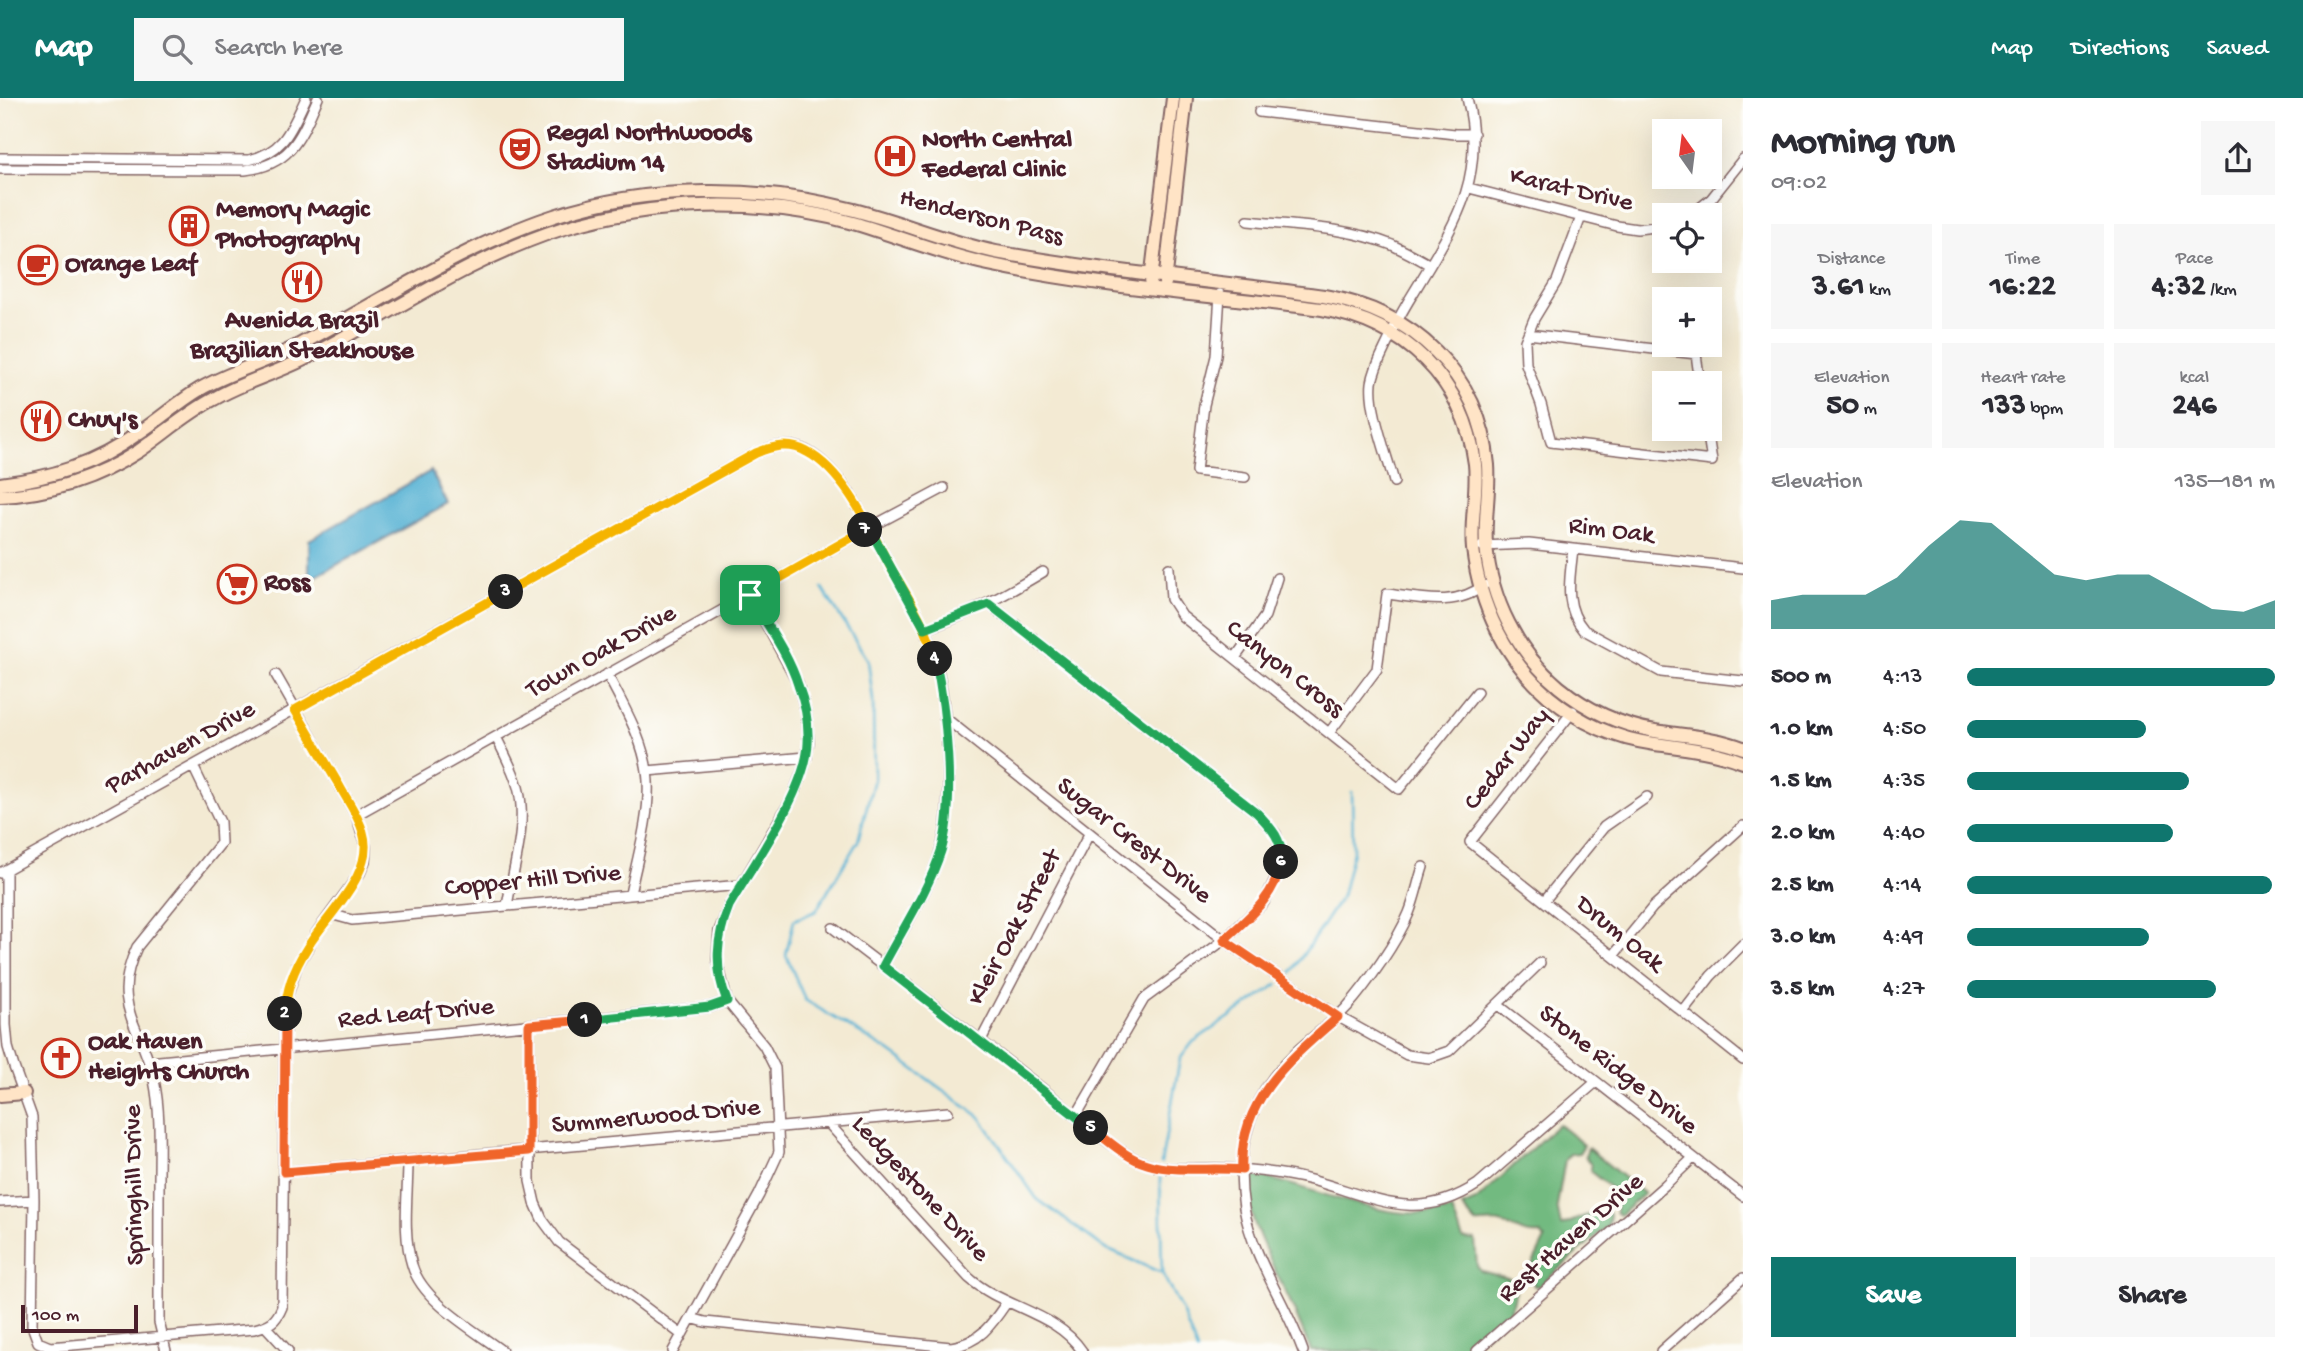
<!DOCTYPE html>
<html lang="en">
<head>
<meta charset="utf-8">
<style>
	body { margin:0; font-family:"Gochi Hand",sans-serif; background:#f7f7f7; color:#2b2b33; height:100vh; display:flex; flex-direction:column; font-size:26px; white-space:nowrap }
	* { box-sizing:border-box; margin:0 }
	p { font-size:23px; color:#7c7c81 }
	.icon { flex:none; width:38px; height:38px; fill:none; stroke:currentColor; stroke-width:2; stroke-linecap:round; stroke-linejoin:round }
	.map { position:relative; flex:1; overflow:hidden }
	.panel { display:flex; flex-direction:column; background:#fff; width:560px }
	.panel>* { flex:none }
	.needle { width:46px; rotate:346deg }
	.tools { position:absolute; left:1652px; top:21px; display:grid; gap:14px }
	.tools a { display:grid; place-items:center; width:70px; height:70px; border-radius:0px; background:#fff; box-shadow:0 7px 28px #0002; font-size:35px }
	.scale { position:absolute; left:21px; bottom:18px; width:117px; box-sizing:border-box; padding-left:7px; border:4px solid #4a1f2b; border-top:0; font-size:19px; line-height:24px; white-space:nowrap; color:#4a1f2b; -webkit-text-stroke:5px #fdfcf7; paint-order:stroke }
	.pin { position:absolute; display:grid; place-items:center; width:60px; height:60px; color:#fff; margin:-30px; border-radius:14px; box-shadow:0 4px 10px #0006 }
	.km { position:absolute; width:35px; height:35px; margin:-18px; border-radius:50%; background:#222; color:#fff; font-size:19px; line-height:35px; text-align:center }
	.round { display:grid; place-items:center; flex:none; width:74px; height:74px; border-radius:0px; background:#f7f7f7 }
	.headline { display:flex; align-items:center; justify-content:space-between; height:119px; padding:0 28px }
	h1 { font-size:38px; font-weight:800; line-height:52px }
	.figures { display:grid; grid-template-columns:repeat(3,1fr); gap:10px; height:119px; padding:7px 28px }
	.figures div { display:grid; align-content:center; border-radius:0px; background:#f7f7f7; text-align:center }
	.figures b { font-size:30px; font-weight:800 }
	.figures small { font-size:19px; font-weight:400 }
	.figures p { font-size:19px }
	.chart { height:196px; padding:14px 28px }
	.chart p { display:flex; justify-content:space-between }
	.chart svg { width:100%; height:126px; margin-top:7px; fill:#0f766e; opacity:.7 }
	.button { display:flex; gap:14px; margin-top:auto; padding:14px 28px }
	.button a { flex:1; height:80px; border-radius:0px; background:#0f766e; color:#fff; font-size:28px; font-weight:800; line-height:80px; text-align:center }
	.button a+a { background:#f7f7f7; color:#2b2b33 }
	ul { padding:0 28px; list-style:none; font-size:23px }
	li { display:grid; grid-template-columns:112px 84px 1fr; align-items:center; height:52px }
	li i { height:18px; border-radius:9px; background:#0f766e }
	header { display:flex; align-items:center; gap:42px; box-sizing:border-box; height:98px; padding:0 35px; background:#0f766e; color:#fff }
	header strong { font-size:33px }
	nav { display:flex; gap:38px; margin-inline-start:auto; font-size:24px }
	.search { width:490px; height:63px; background:#f7f7f7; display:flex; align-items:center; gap:18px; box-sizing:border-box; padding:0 24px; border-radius:0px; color:#7c7c81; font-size:26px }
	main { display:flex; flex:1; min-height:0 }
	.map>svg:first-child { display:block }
	.forest { fill:#72ba80; stroke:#5e6c56; stroke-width:2 }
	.water { fill:#56b2d4; stroke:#506880; stroke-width:2 }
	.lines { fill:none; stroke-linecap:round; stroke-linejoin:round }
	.stream { stroke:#56b2d4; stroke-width:2.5 }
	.street-casing { stroke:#856666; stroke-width:12 }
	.secondary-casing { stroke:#856666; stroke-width:16 }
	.street { stroke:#fff; stroke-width:9 }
	.secondary { stroke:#ffe4c6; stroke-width:12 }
	.split-1-casing { stroke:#fff; stroke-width:14 }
	.split-2-casing { stroke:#fff; stroke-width:14 }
	.split-3-casing { stroke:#fff; stroke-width:14 }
	.split-4-casing { stroke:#fff; stroke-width:14 }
	.split-5-casing { stroke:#fff; stroke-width:14 }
	.split-6-casing { stroke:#fff; stroke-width:14 }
	.split-7-casing { stroke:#fff; stroke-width:14 }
	.split-8-casing { stroke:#fff; stroke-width:14 }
	.split-1 { stroke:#22a559; stroke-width:9 }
	.split-2 { stroke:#f0652b; stroke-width:9 }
	.split-3 { stroke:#f5b400; stroke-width:9 }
	.split-4 { stroke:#f5b400; stroke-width:9 }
	.split-5 { stroke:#22a559; stroke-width:9 }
	.split-6 { stroke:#f0652b; stroke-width:9 }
	.split-7 { stroke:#22a559; stroke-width:9 }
	.split-8 { stroke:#f5b400; stroke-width:9 }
	.labels { text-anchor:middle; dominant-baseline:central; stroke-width:7; stroke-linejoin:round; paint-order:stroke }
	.poi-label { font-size:26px; font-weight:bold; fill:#4a1f2b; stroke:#fdfcf7; text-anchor:start }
	.street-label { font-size:26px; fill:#4a1f2b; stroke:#fdfcf7 }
</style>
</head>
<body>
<header>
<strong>Map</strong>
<div class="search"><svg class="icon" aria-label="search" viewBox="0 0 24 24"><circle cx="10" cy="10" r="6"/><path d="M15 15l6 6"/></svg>Search here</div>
<nav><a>Map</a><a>Directions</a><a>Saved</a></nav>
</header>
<main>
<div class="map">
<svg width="1743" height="1253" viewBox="0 0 1743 1253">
	<rect width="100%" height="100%" fill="#fdfcf7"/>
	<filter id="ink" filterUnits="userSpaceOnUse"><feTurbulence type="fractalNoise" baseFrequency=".0143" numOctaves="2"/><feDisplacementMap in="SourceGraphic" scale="14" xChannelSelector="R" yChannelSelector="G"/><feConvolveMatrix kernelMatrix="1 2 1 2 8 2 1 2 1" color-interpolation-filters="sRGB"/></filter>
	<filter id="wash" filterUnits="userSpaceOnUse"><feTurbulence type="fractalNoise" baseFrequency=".00686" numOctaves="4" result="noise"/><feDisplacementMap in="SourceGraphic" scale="28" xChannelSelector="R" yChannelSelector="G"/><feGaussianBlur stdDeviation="1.57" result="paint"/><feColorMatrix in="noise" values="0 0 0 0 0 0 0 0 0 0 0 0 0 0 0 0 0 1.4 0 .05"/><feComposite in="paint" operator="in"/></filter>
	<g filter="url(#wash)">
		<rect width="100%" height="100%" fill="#f3ead3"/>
		<path class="forest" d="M1558,1026L1584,1047L1579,1055L1570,1056L1565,1062L1557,1108L1561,1128L1606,1109L1610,1117L1608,1128L1539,1188H1534L1530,1172L1545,1141L1541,1136C1520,1138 1517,1129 1500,1125C1494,1123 1483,1126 1476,1125L1462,1109L1476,1103Z
			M1588,1050L1644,1096L1620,1117L1616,1114L1617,1095L1591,1074V1067L1585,1058Z
			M1257,1078C1320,1090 1387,1127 1452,1112L1463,1141L1475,1142L1477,1168L1481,1173L1512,1181C1526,1213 1487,1234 1465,1253H1311C1304,1236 1297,1219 1290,1203C1278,1178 1239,1106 1248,1082Z"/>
		<path class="water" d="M431,373L448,406L309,482V442Z"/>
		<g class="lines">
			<path class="stream" d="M822,490L868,562L873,602L874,681L858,743L816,813L794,822L786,857L805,902L889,953L980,1019L1037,1101L1106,1151L1162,1175L1182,1213L1197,1253
				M1291,875L1342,798L1353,753L1352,694
				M1161,1065L1180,961L1193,944L1278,886
				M1160,1073L1162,1175"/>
		</g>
	</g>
	<g filter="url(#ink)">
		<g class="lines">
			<defs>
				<path id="street" d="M1259,14L1455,36H1474
					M0,60L249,62C285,53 291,31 306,0
					M0,71L245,72C292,67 301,38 318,0
					M1469,90L1617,128L1637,131L1664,128
					M1691,117L1711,101L1743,61
					M1581,119L1557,183L1534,221L1525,243L1526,266L1541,306L1551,344L1712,363L1707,331
					M1248,123C1295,128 1347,129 1392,147C1405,153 1418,160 1430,167
					M1220,196L1216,258L1204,307L1196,373L1245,379
					M1528,236L1696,256L1700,285
					M1394,384C1387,357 1369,311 1372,285C1375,266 1385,252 1392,235C1398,219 1408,204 1417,189C1456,124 1487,78 1467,0
					M1482,448L1529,446L1743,470
					M1573,451C1570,480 1563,508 1584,532L1661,574L1743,583
					M1169,470L1171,501L1182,518L1399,691L1477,594
					M989,506L1257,715L1276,736L1282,758L1280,771L1264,804L1224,842L1144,901L1076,1018
					M925,531C968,517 1005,497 1043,474
					M1235,560L1265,518L1277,480
					M607,576C624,609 646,645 648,683C650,720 637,760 630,796
					M1573,613L1470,744L1743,962
					M944,619L1224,842L1337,918L1407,957L1429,960L1449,953L1540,865
					M1329,635L1377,571L1387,496C1420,500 1456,510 1484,487
					M496,639C504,655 513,671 518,689C528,726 513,771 507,808
					M647,673L807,659
					M356,717L869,430L944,390
					M6,773V927L8,949L14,969L32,1019L34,1102L32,1228L38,1244L50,1249L254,1231C270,1227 276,1224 282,1209L285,905L297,868L317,834L360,775L365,763L366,749L356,717L276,577
					M0,775L756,355C773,348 790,344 807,353C846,374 872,436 893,473C908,501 927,528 935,559C947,607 950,668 947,717C944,772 908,821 883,868
					M1544,803L1604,729L1647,699
					M330,816L352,822L741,787
					M833,830C902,883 972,935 1040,989C1067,1010 1117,1057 1148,1066C1169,1073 1194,1070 1216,1070C1248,1071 1280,1074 1311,1082C1374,1099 1416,1127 1478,1086L1596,984
					M1613,858L1653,809L1743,728
					M1498,907L1743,1098
					M1683,914L1711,878L1743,846
					M529,927L530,1083L535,1105L542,1121L559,1144L682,1237
					M980,944L1089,736
					M149,964L710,909L727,903
					M829,1026L969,1180C1003,1210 1056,1214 1082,1253
					M408,1064C408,1097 402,1135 412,1167C422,1203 474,1232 502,1253
					M284,1074L948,1014
					M0,1104L34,1102
					M691,1220L705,1224L951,1249C980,1245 992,1226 1007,1204
					M265,1228L288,1253
					M166,1253L159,1224C159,1177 159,1131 159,1084C159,1050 161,1015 154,982C142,928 109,908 137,849L221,745L220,724L193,668
					M673,1253L759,1097L779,1054L775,970L764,948L727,903L717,861L719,833L729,808L792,700L804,669L809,644L806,614L798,585L750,497
					M1303,1253C1286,1205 1253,1161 1244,1110C1234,1049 1250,998 1295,955C1312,939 1331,926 1347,909C1368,885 1397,844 1409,815C1415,800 1418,784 1423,769
					M1477,1253L1665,1087L1693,1060
					M1661,1253L1743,1180"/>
				<path id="secondary" d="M1151,182L1173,0
					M1165,185L1186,0
					M0,386C51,380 96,366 137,336C159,322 178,304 200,291C231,273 265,265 297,248C382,203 462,148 554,118C648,87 759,87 854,112C902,124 947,144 996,154C1104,174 1215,183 1324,198C1412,213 1480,275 1488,367C1490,394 1484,420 1486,447C1491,502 1517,554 1559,589C1587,612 1620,627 1655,633C1685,638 1714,639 1743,650
					M0,398C49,396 97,380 139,353C164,336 187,315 214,301C244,283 279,275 310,258C393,214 471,160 561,131C653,103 760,99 853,125C898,138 941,156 988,166C1097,189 1211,197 1322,211C1404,225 1464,281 1475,366C1478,394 1470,422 1473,451C1480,508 1505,561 1549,599C1579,624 1616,641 1655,646C1685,650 1714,653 1743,664
					M0,997L24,995"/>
			</defs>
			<use href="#street" class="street-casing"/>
			<use href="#secondary" class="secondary-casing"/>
			<use href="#street" class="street"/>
			<use href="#secondary" class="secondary"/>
		</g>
	</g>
	<g class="lines" filter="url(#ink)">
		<defs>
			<path id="split-1" d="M585,922L710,909L727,903C714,870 716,840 729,808C753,767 807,691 808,645C809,625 805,605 798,587C788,555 766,526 750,497"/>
			<path id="split-2" d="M285,916L284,1074L529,1053V927L585,922"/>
			<path id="split-3" d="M285,916C286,892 294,870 307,850C327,816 376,776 363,734C358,717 347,702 339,687C324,662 310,637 295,612L506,494"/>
			<path id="split-4" d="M506,494L756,355C773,348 790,344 807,354C845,374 871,433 891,470C908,499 927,528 935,561"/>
			<path id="split-5" d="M935,561C946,610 956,706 941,753C928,793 903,830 883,868L1091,1030"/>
			<path id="split-6" d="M1091,1030C1109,1043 1126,1060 1147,1066C1175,1075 1212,1069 1242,1072C1238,1003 1291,960 1338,919L1224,842C1248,820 1276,798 1281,764"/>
			<path id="split-7" d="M865,432L869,430L925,531L989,506L1257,715C1271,729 1284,743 1281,764"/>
			<path id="split-8" d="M750,497L865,432"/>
		</defs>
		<use href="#split-1" class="split-1-casing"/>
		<use href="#split-2" class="split-2-casing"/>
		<use href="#split-3" class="split-3-casing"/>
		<use href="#split-4" class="split-4-casing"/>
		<use href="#split-5" class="split-5-casing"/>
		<use href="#split-6" class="split-6-casing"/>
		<use href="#split-7" class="split-7-casing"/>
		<use href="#split-8" class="split-8-casing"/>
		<use href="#split-1" class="split-1"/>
		<use href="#split-2" class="split-2"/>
		<use href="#split-3" class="split-3"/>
		<use href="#split-4" class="split-4"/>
		<use href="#split-5" class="split-5"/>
		<use href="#split-6" class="split-6"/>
		<use href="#split-7" class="split-7"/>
		<use href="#split-8" class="split-8"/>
	</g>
	<defs>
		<symbol id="theatre-ring" viewBox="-11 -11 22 22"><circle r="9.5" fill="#fdfcf7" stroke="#c8321e" stroke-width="1.5"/><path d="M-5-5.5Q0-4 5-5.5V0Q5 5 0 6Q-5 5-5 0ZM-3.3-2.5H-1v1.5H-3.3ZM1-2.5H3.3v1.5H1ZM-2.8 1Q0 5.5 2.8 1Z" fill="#c8321e"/></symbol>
		<symbol id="hospital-ring" viewBox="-11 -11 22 22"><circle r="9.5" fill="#fdfcf7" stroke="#c8321e" stroke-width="1.5"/><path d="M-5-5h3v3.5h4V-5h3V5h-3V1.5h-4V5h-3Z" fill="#c8321e"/></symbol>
		<symbol id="building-ring" viewBox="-11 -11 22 22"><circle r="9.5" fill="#fdfcf7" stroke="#c8321e" stroke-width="1.5"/><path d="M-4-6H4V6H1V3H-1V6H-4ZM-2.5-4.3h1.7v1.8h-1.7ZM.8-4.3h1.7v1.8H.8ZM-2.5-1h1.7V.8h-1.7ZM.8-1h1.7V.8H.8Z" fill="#c8321e"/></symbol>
		<symbol id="cafe-ring" viewBox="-11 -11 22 22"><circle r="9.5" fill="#fdfcf7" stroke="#c8321e" stroke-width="1.5"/><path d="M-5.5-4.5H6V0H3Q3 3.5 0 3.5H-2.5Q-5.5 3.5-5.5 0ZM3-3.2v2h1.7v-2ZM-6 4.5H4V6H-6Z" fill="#c8321e"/></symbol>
		<symbol id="restaurant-ring" viewBox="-11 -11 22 22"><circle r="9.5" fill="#fdfcf7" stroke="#c8321e" stroke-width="1.5"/><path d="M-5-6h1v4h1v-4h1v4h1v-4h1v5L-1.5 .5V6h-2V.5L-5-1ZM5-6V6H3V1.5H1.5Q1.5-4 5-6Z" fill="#c8321e"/></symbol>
		<symbol id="supermarket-ring" viewBox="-11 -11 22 22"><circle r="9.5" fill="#fdfcf7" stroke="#c8321e" stroke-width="1.5"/><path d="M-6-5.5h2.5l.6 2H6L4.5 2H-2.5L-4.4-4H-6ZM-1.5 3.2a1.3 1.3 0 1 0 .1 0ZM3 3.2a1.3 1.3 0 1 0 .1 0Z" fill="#c8321e"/></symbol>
		<symbol id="church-ring" viewBox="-11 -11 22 22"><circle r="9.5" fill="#fdfcf7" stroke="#c8321e" stroke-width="1.5"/><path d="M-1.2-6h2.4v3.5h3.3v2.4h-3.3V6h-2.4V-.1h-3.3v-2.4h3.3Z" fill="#c8321e"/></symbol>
	</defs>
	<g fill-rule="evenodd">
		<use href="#theatre-ring" x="498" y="29" width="44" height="44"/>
		<use href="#hospital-ring" x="873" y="36" width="44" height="44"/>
		<use href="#building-ring" x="167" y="106" width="44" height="44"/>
		<use href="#cafe-ring" x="16" y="145" width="44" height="44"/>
		<use href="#restaurant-ring" x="280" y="162" width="44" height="44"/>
		<use href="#restaurant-ring" x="19" y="301" width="44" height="44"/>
		<use href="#supermarket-ring" x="215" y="464" width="44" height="44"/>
		<use href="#church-ring" x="39" y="938" width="44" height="44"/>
	</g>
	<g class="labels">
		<g class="poi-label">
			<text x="547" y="36">Regal Northwoods<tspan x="547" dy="30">Stadium 14</tspan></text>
			<text x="922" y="43">North Central<tspan x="922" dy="30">Federal Clinic</tspan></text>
			<text x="216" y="113">Memory Magic<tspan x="216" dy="30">Photography</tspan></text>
			<text x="65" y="167">Orange Leaf</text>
			<text x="302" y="224" text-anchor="middle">Avenida Brazil<tspan x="302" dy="30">Brazilian Steakhouse</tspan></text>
			<text x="68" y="323">Chuy's</text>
			<text x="264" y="486">Ross</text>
			<text x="88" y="945">Oak Haven<tspan x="88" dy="30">Heights Church</tspan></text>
		</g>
		<g class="street-label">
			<text transform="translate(1571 93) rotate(13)">Karat Drive</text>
			<text transform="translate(981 121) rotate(14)">Henderson Pass</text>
			<text transform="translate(1611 434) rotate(7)">Rim Oak</text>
			<text transform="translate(602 555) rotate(-29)">Town Oak Drive</text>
			<text transform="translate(1284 572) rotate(38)">Canyon Cross</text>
			<text transform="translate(181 651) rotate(-29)">Parhaven Drive</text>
			<text transform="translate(1508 662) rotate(-52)">Cedar Way</text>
			<text transform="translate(1133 744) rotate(38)">Sugar Crest Drive</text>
			<text transform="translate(533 784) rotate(-5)">Copper Hill Drive</text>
			<text transform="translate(1016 830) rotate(-62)">Kleir Oak Street</text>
			<text transform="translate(1619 837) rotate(39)">Drum Oak</text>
			<text transform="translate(416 917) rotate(-5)">Red Leaf Drive</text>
			<text transform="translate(1617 973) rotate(38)">Stone Ridge Drive</text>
			<text transform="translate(656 1020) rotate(-5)">Summerwood Drive</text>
			<text transform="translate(136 1087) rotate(-91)">Springhill Drive</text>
			<text transform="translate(919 1092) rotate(47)">Ledgestone Drive</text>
			<text transform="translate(1572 1141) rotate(-41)">Rest Haven Drive</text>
		</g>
	</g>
</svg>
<div class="tools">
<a><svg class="needle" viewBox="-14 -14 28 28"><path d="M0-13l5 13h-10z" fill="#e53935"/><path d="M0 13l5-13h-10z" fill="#7c7c81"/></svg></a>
<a><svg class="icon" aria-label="locate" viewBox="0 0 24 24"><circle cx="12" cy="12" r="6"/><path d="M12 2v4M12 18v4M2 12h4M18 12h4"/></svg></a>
<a>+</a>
<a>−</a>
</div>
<div class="scale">100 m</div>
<div class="pin" style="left:750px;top:497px;background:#1e9e55"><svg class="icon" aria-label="arrive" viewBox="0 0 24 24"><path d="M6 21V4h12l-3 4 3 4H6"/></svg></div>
<b class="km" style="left:585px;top:922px">1</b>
<b class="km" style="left:285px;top:916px">2</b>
<b class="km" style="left:506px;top:494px">3</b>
<b class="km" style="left:935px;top:561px">4</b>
<b class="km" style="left:1091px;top:1030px">5</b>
<b class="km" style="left:1281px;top:764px">6</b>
<b class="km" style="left:865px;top:432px">7</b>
</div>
<section class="panel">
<div class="headline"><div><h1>Morning run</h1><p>09:02</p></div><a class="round"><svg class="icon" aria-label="share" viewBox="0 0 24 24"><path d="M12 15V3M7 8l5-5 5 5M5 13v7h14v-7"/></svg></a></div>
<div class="figures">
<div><p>Distance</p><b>3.61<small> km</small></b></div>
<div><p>Time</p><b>16:22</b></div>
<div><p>Pace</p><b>4:32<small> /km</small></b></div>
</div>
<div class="figures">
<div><p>Elevation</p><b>50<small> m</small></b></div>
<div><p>Heart rate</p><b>133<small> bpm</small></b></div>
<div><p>kcal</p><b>246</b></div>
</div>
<div class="chart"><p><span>Elevation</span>135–181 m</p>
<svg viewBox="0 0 160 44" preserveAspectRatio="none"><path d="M0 44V34L10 32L20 32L30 32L40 26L50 15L60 6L70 7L80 16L90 25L100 27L110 25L120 25L130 31L140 37L150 38L160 34V44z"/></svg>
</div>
<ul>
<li><b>500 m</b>4:13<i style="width:100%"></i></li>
<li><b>1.0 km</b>4:50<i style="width:58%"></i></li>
<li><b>1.5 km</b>4:35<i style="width:72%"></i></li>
<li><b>2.0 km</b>4:40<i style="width:67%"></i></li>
<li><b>2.5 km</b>4:14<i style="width:99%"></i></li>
<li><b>3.0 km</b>4:49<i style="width:59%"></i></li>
<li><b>3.5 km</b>4:27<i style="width:81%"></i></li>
</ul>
<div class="button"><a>Save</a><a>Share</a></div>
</section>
</main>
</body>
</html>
